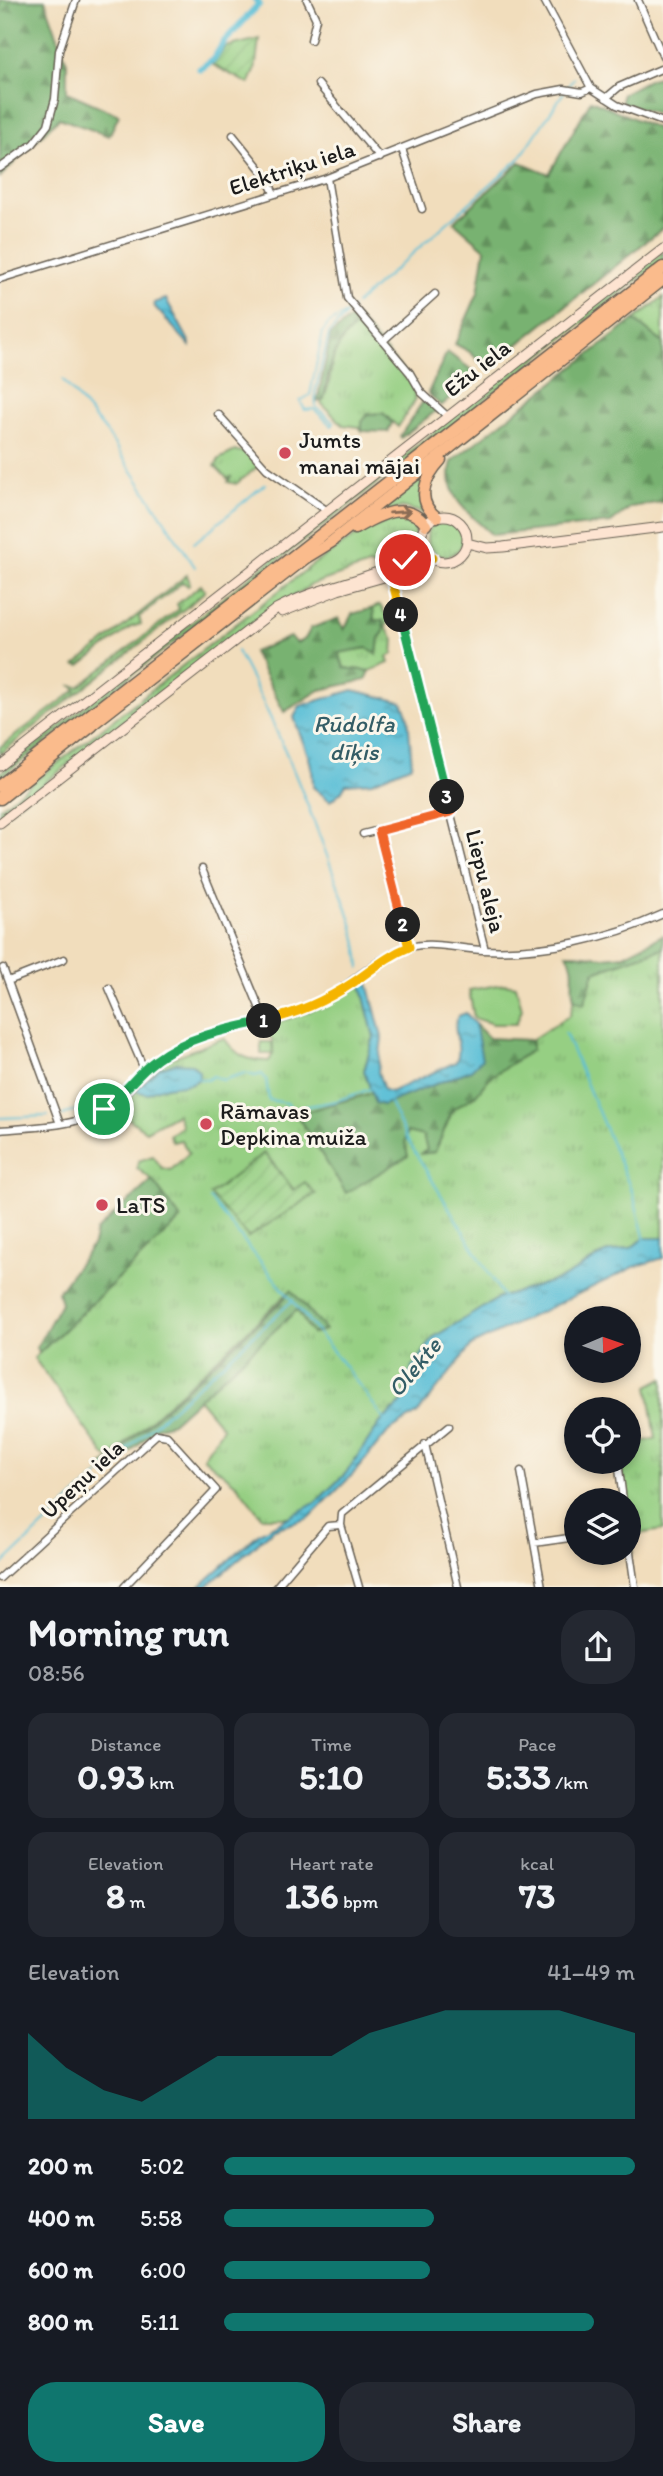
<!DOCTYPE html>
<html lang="en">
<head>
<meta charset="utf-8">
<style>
	body { margin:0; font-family:Itim,sans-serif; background:#242831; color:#f1f3f6; height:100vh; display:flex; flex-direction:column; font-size:26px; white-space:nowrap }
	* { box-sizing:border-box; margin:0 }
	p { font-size:23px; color:#9ea1a6 }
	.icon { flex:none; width:38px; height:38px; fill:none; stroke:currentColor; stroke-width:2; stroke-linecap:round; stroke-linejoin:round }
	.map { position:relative; height:1587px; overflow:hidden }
	.side { display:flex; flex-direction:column; background:#171b24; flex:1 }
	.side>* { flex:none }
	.needle { width:46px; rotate:88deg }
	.controls { position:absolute; left:564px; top:1306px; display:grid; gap:14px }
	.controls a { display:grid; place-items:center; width:77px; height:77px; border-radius:50%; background:#171b24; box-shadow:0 4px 10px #0003; font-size:35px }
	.pin { position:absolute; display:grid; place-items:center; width:60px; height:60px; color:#fff; margin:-30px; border:4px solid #fff; border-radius:50%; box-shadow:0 2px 7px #0007 }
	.km { position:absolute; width:35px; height:35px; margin:-18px; border-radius:50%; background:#222; color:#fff; font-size:19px; line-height:35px; text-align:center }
	.round { display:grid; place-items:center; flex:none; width:74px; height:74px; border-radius:28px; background:#242831 }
	.summary { display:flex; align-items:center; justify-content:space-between; height:119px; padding:0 28px }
	h1 { font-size:38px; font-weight:800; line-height:52px }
	.metrics { display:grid; grid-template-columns:repeat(3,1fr); gap:10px; height:119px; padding:7px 28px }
	.metrics div { display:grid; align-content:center; border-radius:18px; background:#242831; text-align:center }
	.metrics b { font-size:35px; font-weight:800 }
	.metrics small { font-size:19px; font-weight:400 }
	.metrics p { font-size:19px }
	.chart { height:196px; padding:14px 28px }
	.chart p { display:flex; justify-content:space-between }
	.chart svg { width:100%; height:126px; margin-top:7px; fill:#0f766e; opacity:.7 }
	.action { display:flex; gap:14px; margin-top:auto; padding:14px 28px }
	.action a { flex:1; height:80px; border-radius:28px; background:#0f766e; color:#fff; font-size:28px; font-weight:800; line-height:80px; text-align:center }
	.action a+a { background:#242831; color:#f1f3f6 }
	ul { padding:0 28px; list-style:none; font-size:23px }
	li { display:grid; grid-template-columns:112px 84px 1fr; align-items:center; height:52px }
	li i { height:18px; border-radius:9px; background:#0f766e }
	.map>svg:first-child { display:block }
	.grass { fill:url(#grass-tufts); stroke:#597650; stroke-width:2; fill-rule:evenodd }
	.forest { fill:url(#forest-firs); stroke:#4a6746; stroke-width:2 }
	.garden { fill:url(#garden-furrows); stroke:#597650; stroke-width:2 }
	.pitch { fill:#96cf83; stroke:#597650; stroke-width:2 }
	.water { fill:url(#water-ripples); stroke:#3a6d79; stroke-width:2 }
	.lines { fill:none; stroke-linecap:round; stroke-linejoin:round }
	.stream { stroke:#58bed6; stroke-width:2 }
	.canal { stroke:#58bed6; stroke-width:7 }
	.minor-casing { stroke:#676054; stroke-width:9 }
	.secondary-casing { stroke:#676054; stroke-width:11 }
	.trunk-casing { stroke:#676054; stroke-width:13 }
	.motorway-casing { stroke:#676054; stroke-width:15 }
	.minor { stroke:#fff; stroke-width:6 }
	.secondary { stroke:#fde4d1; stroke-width:9 }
	.trunk { stroke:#fabb8c; stroke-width:10 }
	.motorway { stroke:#fabb8c; stroke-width:12 }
	.oneway { stroke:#8b6c54 }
	.split-1-casing { stroke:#fff; stroke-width:14 }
	.split-2-casing { stroke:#fff; stroke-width:14 }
	.split-3-casing { stroke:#fff; stroke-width:14 }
	.split-4-casing { stroke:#fff; stroke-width:14 }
	.split-5-casing { stroke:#fff; stroke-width:14 }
	.split-1 { stroke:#22a559; stroke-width:9 }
	.split-2 { stroke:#f5b400; stroke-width:9 }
	.split-3 { stroke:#f0652b; stroke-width:9 }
	.split-4 { stroke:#22a559; stroke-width:9 }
	.split-5 { stroke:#f5b400; stroke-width:9 }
	.poi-dot { fill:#d1495b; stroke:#fbf7ec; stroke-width:2.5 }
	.labels { text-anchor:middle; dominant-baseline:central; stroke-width:6; stroke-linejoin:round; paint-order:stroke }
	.street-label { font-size:23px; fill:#1c1c1c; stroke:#fbf7ec }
	.poi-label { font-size:23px; fill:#1c1c1c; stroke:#fbf7ec; text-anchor:start }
	.water-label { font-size:24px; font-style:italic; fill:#345d66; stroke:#fbf7ec }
</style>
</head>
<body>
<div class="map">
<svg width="663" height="1587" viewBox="0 0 663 1587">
	<defs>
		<pattern id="grass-tufts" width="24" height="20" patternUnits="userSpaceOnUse" patternTransform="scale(1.75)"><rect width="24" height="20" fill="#96cf83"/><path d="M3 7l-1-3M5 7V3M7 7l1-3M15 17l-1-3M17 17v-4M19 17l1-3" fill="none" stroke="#81b171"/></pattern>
		<pattern id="forest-firs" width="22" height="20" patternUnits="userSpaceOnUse" patternTransform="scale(1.75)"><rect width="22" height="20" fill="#78b271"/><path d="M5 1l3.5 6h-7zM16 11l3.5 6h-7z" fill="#62905c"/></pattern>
		<pattern id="garden-furrows" width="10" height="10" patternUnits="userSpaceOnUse" patternTransform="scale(1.75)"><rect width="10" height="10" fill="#96cf83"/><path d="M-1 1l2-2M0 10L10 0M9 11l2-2" fill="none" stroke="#81b171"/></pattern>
		<pattern id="water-ripples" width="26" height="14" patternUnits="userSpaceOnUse" patternTransform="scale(1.75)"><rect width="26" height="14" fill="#58bed6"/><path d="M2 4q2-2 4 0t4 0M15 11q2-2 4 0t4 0" fill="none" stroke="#489aad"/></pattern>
	</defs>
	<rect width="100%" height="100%" fill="#fbf7ec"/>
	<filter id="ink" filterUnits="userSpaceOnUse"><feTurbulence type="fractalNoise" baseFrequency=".0143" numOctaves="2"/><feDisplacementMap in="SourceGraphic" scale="14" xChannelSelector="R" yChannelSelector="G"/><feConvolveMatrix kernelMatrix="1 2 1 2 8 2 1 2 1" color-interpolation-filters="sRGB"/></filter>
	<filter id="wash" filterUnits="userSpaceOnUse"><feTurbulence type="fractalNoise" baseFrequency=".00686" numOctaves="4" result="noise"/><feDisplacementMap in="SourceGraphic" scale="28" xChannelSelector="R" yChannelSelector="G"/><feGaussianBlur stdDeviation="1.57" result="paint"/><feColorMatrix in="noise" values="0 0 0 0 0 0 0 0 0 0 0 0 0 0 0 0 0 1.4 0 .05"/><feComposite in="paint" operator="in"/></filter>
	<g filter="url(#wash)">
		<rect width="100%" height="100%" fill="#f1ddbc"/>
		<path class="grass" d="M663,252V260L0,778V773Z
			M663,297V343L634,320Z
			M358,319L413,382L415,401L398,427L383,413L362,422V431L359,427L343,425L321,403C339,373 320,354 358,324Z
			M235,451L246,452L259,466L236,484L228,482L232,476L228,479L215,466L219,459Z
			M423,478L422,503L424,513L402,507L371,518Z
			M404,515L416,521L413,551L378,569L369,565L313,584L232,636L0,818V808L312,565L363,531Z
			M427 538a18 18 0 1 1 36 0a18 18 0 1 1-36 0Z
			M187,575L190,583L188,586L183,582L139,617L141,624L131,627L80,666L76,665Z
			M201,585L205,591L187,607L0,754V747L76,690L72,686L79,687L179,609L177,604Z
			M380,605L388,619L386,628L394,639L393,654L387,657L389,663L370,671L344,668L339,652L367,648L377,655L379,638L384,632L383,620H374L373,608Z
			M663,948V1238H644L631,1248L605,1253L563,1278L499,1298L434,1337L407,1376L404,1400L380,1423L346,1473L315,1503L291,1517H262L237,1485L203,1457L223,1428L198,1398L297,1310L291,1290L112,1456L106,1457L34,1358L181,1219L152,1180L137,1168L138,1161L153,1156L162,1168L171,1170L189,1153L181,1140L173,1142L169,1135L182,1126L177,1114L146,1131L126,1117L115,1121L112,1114L166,1060L224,1038C237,1056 247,1061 269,1061L273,1054H261V1042H272L273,1054V1040L258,1027C296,1018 328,1006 361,984L374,1037L364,1070L372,1093L296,1114L346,1192L405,1143L407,1131L423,1136L428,1150L422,1153L435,1152L453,1109L475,1095L490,1077L532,1050L531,1040L570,1015L574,999L584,1003L594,972ZM265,1153L294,1190L315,1194L248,1237Z
			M663,1378V1530L638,1534L633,1541V1553L631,1539L637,1532V1527L629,1523L628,1500H625L620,1461H628V1444L656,1439L648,1386Z"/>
		<path class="forest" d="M0,0H45L67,63V92L119,115L109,136L59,118L0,177Z
			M663,76V115L622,103V94L650,79Z
			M591,100L663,131V228L487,369L470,352L455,344L478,293L485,249L454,222L520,162L549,174Z
			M353,316L358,324C333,343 328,370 324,399L317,402L331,335Z
			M634,320L663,343V502L631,507L611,523L492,535C468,512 443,498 452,461Z
			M447,352L479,375L441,406L428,393Z
			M426,397L437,410L401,438L400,436Z
			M383,413L392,423L388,432L362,431V422L368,414Z
			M373,608L374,620H383L384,632L379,638L377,655L367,648L339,653L344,668L370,671L366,680L320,690L284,712L253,652L290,637L297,643L305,639L311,628L339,618L344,630L352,614Z
			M663,935V948L594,972L584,1004L574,999C569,980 578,972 567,953L603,957L624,955Z
			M475,1024L489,1038L531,1040L532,1050L490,1077L476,1095L453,1109L435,1152L420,1154L427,1150L423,1136L407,1132L405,1143L408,1156L346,1193L296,1114L372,1093L375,1103L383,1105L471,1070L477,1033Z
			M152,1180L181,1219L40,1352L36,1348L61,1303L58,1292L93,1244L96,1231Z
			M291,1290L325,1330L312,1334L297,1310L172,1423L158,1427L106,1473L99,1469L283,1300Z"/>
		<path class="garden" d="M259,39L255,71L249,84L213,65L226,47Z
			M264,1153L293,1190L305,1182L315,1194L248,1237L210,1195Z"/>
		<path class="pitch" d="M504,984L516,986L522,1009L516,1024H493L474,1018L469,990Z"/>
		<path class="water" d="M166,299L190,343V346L155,307L154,303Z
			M353,690L402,702L408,717L412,765L372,782L346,784L341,792L330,801L313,787C314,760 302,744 294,717L300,706Z
			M366,975L382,1037L378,1072L384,1090L391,1092L456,1062C464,1046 450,1031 458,1016L466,1013L475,1024L482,1059L471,1070L383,1105L375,1103L364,1071L374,1037L361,984Z
			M176,1063L192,1064L199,1071V1079C189,1089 165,1082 147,1094L134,1091L160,1068Z
			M644,1238H663V1258L634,1267L472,1345L418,1413L388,1432L354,1473L309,1518L274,1529L206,1587H199L259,1533L315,1503L346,1473L380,1423L404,1400L407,1376L434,1337L499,1298L563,1278L605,1253L631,1248Z"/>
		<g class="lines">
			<path class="stream" d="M567,88L574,78
				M356,304L520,158L564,92
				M347,313L328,324L323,332L310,395L300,401L305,410L314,409L332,426L334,423L316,407L315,393L329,333L352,308
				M63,380L107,433L195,567
				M194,543L265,484
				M237,651C274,719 302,789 329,861C342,898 358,929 360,968
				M565,1033L633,1194L645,1240
				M199,1079L207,1080L213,1076L223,1080L245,1073L255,1076L262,1074L266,1079L269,1100L287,1103L292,1109L336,1101L370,1089
				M390,1103L407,1139L504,1298
				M63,1115L96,1103L118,1087
				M0,1118L48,1116
				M210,1199L344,1365L385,1420
				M0,1567C95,1476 195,1389 293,1300"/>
			<path class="canal" d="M200,69L214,59L224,42L259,4L256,0"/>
		</g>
	</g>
	<g filter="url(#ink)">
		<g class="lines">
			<defs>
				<path id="minor" d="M307,0L316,19L311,40
					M544,0L591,88L617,105L663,122
					M638,0L663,57
					M318,84L380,158
					M606,98L619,87L663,68
					M233,135L265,175L274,193
					M402,149L422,209
					M0,168L33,144L48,125L55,99L59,51L76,0
					M327,178L347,298L410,373L421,392L447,416
					M0,279L327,178L537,94L564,89L582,92L591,88
					M383,341L435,294
					M218,414L267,469L326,510
					M391,575L485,950
					M379,830L409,947
					M363,834L451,812
					M202,869L265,1021
					M3,968L60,1124
					M8,981L64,959
					M109,988L144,1069
					M0,1130C41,1126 87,1128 120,1098C144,1075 150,1059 184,1044C228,1025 277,1024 320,1002C350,986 378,955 410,947C433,941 459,949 483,950C543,953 609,939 663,914
					M425,1444L458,1587
					M618,1461L623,1500
					M521,1471L542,1587
					M628,1538L635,1587
					M534,1543L576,1537
					M0,1578L157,1434L167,1436L216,1490L124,1587
					M276,1587L328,1526L341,1525
					M359,1587L341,1525L342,1514L449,1426"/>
				<path id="secondary" d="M421 539a23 23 0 1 1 46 0a23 23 0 1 1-46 0Z
					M467,543L487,548L503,547L663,527
					M282,612L338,590L391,575L432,558
					M0,766L663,249
					M0,823L276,609C323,583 381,581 423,547"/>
				<path id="trunk" d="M437,517C414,501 426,476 441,460
					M355,529C379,515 407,499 426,525
					M327,545L663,280
					M92,725L306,558L332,542"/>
				<path id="motorway" d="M0,786L663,268
					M0,798L92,725"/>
			</defs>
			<use href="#minor" class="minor-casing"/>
			<use href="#secondary" class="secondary-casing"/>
			<use href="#trunk" class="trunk-casing"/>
			<use href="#motorway" class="motorway-casing"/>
			<use href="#minor" class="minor"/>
			<use href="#secondary" class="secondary"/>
			<use href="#trunk" class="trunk"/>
			<use href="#motorway" class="motorway"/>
		</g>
		<defs><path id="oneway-shaft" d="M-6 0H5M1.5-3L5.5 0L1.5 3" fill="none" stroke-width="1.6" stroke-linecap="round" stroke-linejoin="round" transform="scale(1.75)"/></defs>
		<use class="oneway" href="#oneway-shaft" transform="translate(400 512) rotate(-5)"/>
	</g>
	<g class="lines" filter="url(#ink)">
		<defs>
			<path id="split-1" d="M104,1109C124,1095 136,1074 156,1060C186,1037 227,1029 264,1021"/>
			<path id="split-2" d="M264,1021C296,1014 327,1000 354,982C373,969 387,956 409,947L403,925"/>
			<path id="split-3" d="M403,925L379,831L451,812L447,797"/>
			<path id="split-4" d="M401,615L447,797"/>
			<path id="split-5" d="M401,615L391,575L432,558L423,547L405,560"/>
		</defs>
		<use href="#split-1" class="split-1-casing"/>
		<use href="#split-2" class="split-2-casing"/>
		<use href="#split-3" class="split-3-casing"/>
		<use href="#split-4" class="split-4-casing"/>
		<use href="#split-5" class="split-5-casing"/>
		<use href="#split-1" class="split-1"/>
		<use href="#split-2" class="split-2"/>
		<use href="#split-3" class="split-3"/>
		<use href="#split-4" class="split-4"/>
		<use href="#split-5" class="split-5"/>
	</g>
	<g class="poi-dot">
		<circle cx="285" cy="453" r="7"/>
		<circle cx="206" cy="1124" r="7"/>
		<circle cx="102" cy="1205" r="7"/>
	</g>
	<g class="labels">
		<g class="street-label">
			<text transform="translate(292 168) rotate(-18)">Elektriķu iela</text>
			<text transform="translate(477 368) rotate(-38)">Ežu iela</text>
			<text transform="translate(486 881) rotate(76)">Liepu aleja</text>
			<text transform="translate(82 1479) rotate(-43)">Upeņu iela</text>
		</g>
		<g class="poi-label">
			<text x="299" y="440">Jumts<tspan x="299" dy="26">manai mājai</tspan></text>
			<text x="220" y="1111">Rāmavas<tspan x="220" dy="26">Depkina muiža</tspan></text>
			<text x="116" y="1205">LaTS</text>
		</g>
		<g class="water-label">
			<text x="354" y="723">Rūdolfa<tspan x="354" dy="28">dīķis</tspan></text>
			<text transform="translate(414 1367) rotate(-50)">Olekte</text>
		</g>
	</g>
</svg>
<div class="controls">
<a><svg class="needle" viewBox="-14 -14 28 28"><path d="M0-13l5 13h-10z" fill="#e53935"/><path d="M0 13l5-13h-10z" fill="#9ea1a6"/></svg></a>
<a><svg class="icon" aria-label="locate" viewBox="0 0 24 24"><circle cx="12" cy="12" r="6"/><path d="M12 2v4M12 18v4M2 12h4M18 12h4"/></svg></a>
<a><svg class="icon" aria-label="layers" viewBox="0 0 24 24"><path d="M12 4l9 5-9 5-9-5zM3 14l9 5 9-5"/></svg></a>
</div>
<div class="pin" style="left:104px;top:1109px;background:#1e9e55"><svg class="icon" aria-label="arrive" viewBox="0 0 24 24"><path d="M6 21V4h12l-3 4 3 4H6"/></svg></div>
<div class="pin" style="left:405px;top:560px;background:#d93025"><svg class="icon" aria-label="check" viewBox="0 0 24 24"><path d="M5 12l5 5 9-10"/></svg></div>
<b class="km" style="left:264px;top:1021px">1</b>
<b class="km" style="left:403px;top:925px">2</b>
<b class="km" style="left:447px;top:797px">3</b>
<b class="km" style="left:401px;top:615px">4</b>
</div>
<section class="side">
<div class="summary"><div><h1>Morning run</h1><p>08:56</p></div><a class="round"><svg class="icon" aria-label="share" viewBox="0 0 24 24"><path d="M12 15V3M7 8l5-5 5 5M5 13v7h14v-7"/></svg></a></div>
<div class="metrics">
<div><p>Distance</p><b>0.93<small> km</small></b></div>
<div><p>Time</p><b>5:10</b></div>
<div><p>Pace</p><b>5:33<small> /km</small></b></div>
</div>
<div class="metrics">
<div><p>Elevation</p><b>8<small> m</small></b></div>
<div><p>Heart rate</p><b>136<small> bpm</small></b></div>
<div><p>kcal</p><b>73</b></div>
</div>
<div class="chart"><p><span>Elevation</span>41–49 m</p>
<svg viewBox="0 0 160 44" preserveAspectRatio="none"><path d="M0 44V14L10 26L20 34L30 38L40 30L50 22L60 22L70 22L80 22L90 14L100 10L110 6L120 6L130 6L140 6L150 10L160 14V44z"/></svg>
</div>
<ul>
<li><b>200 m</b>5:02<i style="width:100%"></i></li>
<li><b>400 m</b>5:58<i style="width:51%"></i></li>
<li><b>600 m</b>6:00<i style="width:50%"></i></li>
<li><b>800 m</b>5:11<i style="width:90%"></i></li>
</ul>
<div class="action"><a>Save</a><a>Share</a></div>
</section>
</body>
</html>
